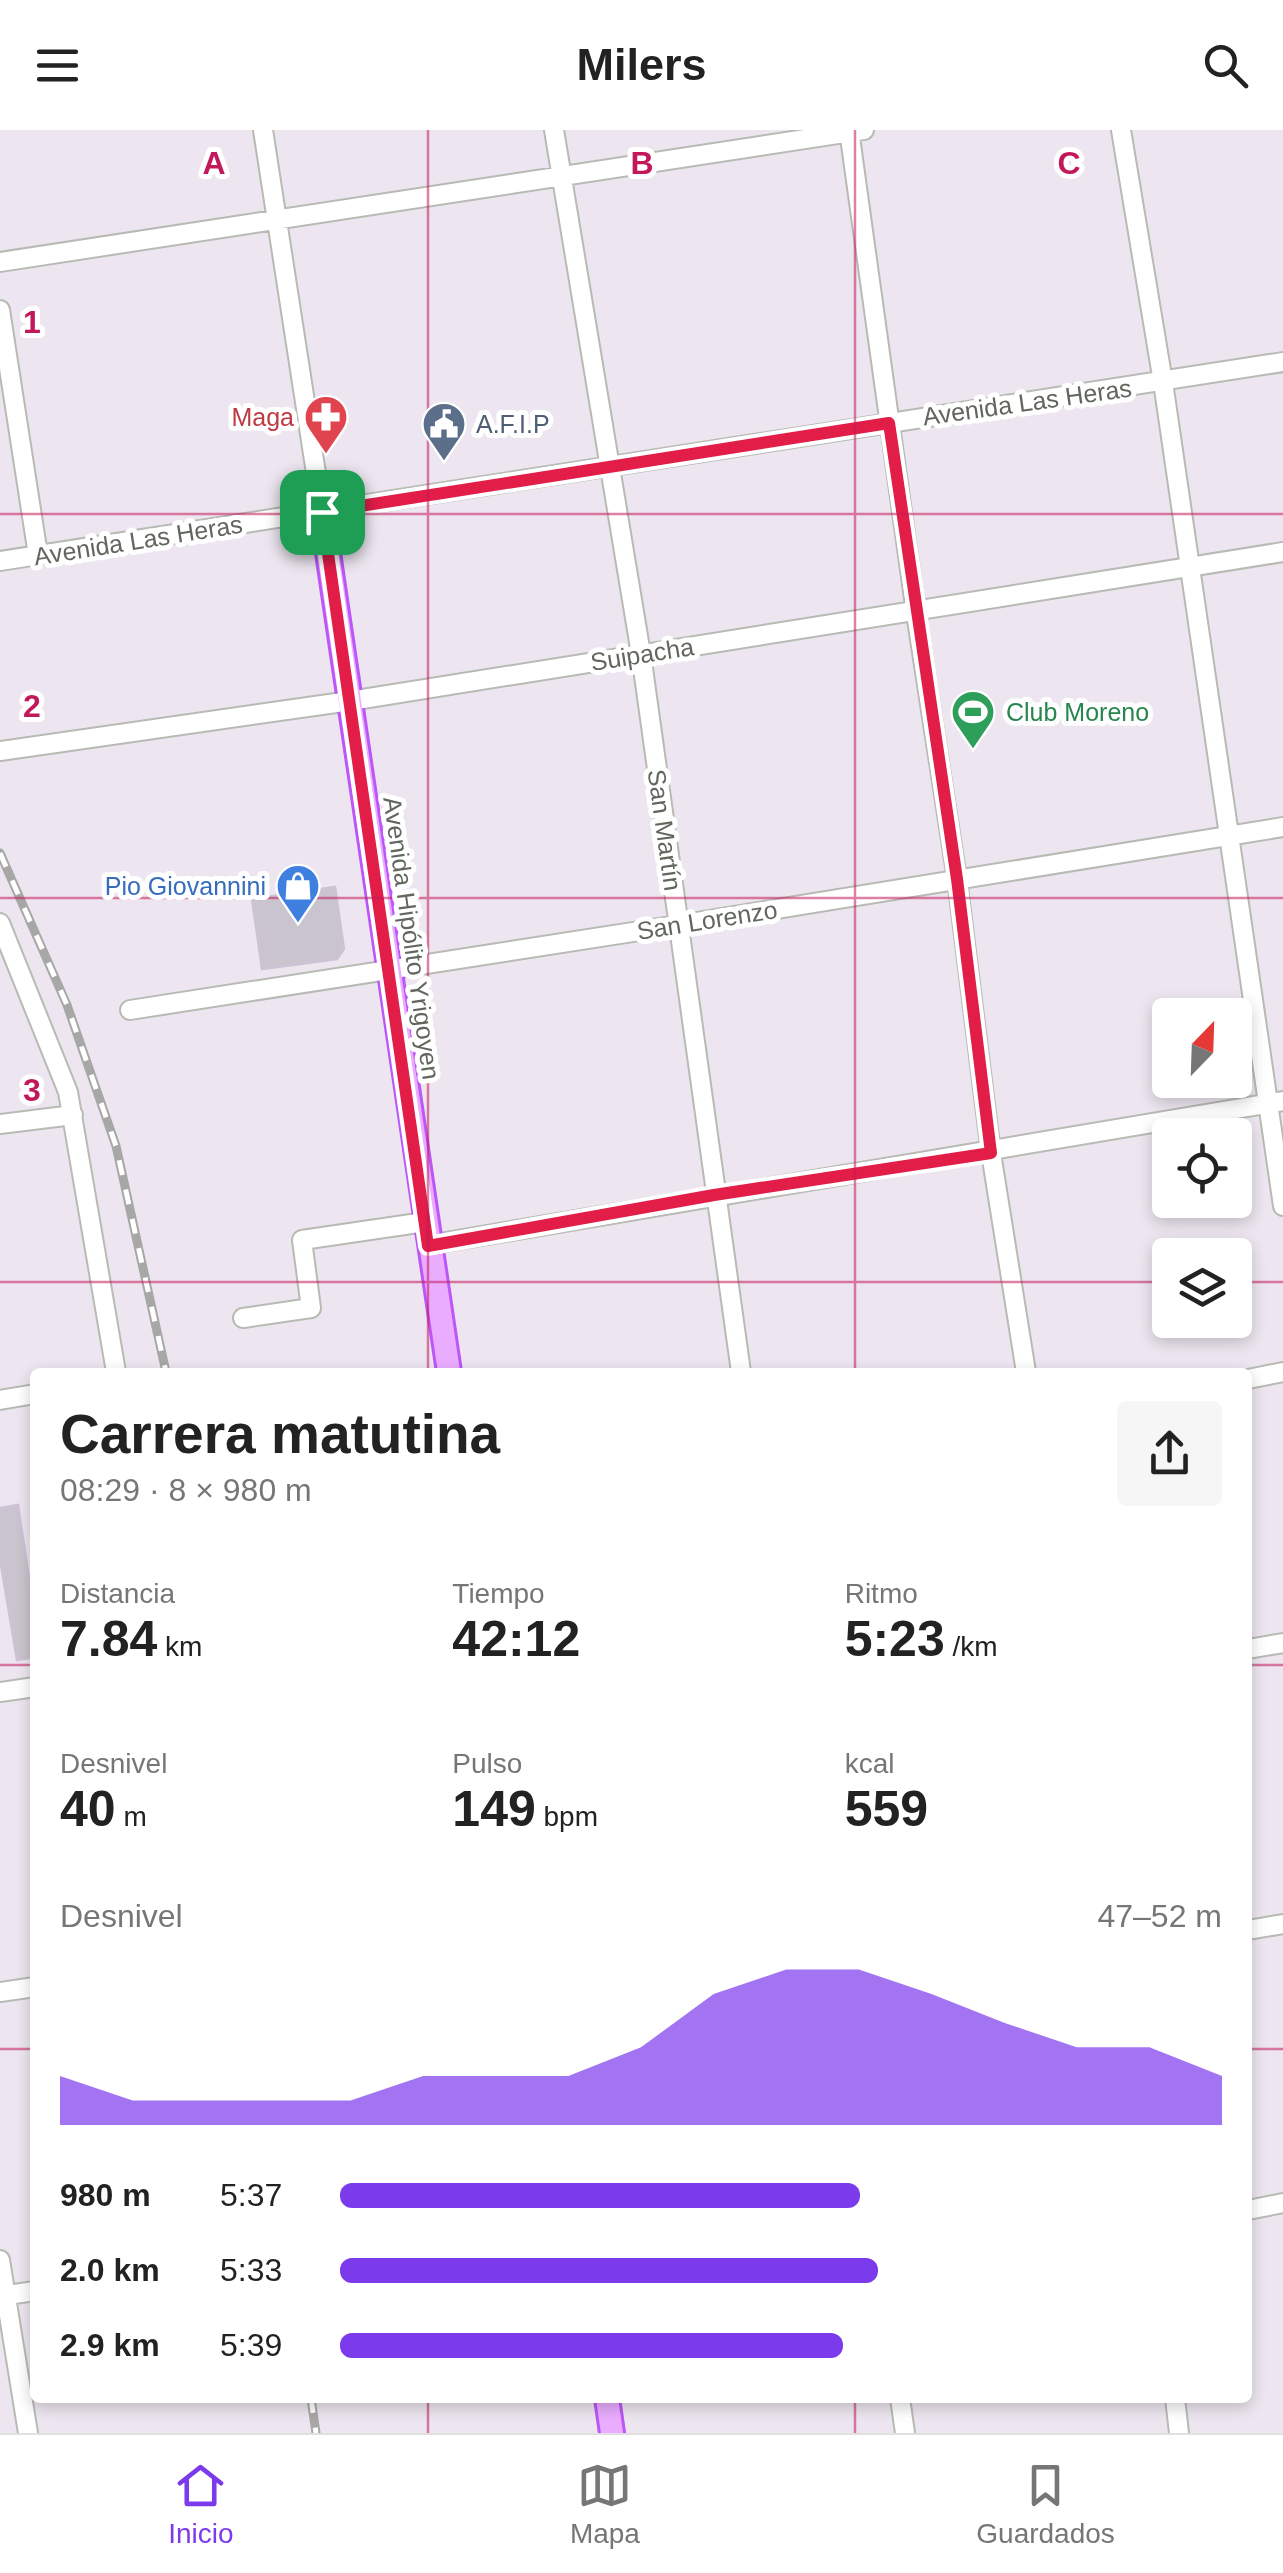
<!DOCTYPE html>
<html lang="es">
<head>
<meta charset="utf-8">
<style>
	body { margin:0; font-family:Helvetica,sans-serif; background:#f6f6f6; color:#222; height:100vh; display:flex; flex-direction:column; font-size:38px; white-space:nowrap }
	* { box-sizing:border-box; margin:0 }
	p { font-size:32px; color:#767676 }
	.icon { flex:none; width:55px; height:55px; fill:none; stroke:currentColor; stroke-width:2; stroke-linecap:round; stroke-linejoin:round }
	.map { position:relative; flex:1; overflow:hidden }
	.side { position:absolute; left:30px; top:1238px; width:1222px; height:1035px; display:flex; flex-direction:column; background:#fff; border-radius:10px; box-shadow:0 5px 15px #0003 }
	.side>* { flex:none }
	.needle { width:65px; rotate:23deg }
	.fabs { position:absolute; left:1152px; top:868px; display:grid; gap:20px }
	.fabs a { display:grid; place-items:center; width:100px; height:100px; border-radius:10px; background:#fff; box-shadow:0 5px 15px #0003; font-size:50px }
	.pin { position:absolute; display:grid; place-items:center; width:85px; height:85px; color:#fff; margin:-42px; border-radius:20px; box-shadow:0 5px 15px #0006 }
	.round { display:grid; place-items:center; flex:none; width:105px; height:105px; border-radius:10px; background:#f6f6f6 }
	.headline { display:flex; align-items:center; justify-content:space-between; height:170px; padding:0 30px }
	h1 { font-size:55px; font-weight:600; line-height:75px }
	.figures { display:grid; grid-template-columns:repeat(3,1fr); gap:15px; height:170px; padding:10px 30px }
	.figures div { display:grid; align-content:center }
	.figures b { font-size:50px; font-weight:600 }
	.figures small { font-size:28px; font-weight:400 }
	.figures p { font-size:28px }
	.chart { height:280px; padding:20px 30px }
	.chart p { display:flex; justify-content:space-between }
	.chart svg { width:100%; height:180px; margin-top:10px; fill:#7c3aed; opacity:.7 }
	ul { padding:0 30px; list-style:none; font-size:32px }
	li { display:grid; grid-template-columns:160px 120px 1fr; align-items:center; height:75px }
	li i { height:25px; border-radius:12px; background:#7c3aed }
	header { display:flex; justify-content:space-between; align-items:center; height:130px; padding:0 30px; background:#fff; font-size:45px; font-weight:600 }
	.tab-bar { display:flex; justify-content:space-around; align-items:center; height:140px; border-top:2px solid #e0e0e0; background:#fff; font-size:28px; color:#767676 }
	.tab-bar a { display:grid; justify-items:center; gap:5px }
	.tab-bar .current { color:#7c3aed }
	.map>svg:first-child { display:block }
	.building { fill:#cac4ce; stroke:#cec3d6; stroke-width:2.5 }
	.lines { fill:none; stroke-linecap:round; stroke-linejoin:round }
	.minor-casing { stroke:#b7bbb3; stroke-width:22 }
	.major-casing { stroke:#bd56f9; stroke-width:28 }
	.minor { stroke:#fff; stroke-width:18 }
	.major { stroke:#eaacff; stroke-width:22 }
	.rail-casing { stroke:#a7a8a5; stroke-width:9 }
	.rail { stroke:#fff; stroke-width:5; stroke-dasharray:15; stroke-linecap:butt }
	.route-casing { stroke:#fff; stroke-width:20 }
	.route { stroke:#e11d48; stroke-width:12 }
	.grid { fill:none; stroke:#c2185b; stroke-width:2.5; stroke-opacity:0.55 }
	.labels { text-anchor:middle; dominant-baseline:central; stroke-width:10; stroke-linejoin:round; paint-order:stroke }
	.street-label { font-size:25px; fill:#62675d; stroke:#fff }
	.health-label { font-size:25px; fill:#be3a42; stroke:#fff; text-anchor:end }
	.service-label { font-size:25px; fill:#4e5e75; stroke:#fff; text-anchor:start }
	.leisure-label { font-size:25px; fill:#27864d; stroke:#fff; text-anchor:start }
	.shop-label { font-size:25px; fill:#366cbe; stroke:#fff; text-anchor:end }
	.grid-label { font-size:32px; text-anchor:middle; font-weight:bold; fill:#c2185b; stroke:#fff; stroke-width:10; stroke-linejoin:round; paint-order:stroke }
</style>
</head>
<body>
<header><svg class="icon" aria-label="menu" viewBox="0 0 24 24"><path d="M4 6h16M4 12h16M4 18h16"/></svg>Milers<svg class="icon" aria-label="search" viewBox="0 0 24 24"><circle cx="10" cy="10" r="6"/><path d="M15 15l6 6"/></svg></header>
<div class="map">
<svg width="1283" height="2303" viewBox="0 0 1283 2303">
	<rect width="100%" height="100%" fill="#ede6f0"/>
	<path class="building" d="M335,757L344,819L337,829L262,839L252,769Z
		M18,1375L35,1487V1527L17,1530L0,1429V1378Z"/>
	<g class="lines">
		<defs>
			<path id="minor" d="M263,0L322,382
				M554,0L641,524L741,1242
				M849,0L916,483L957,749L991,1023L1026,1242
				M1121,0L1163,252L1283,1076
				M0,132L864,0
				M0,180L38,425
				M0,431L1283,232
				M0,621L350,571L1283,422
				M0,793L68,962L116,1242
				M130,880L678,795L1283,697
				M0,994L73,985
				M428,1115L1283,971
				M243,1188L311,1178L302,1110L425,1092
				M1248,1249L1283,1242
				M0,1270L35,1264
				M1248,1519L1283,1513
				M0,1562L35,1557
				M1248,1800L1283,1794
				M0,1862L35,1857
				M1248,2080L1283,2073
				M0,2130L28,2303
				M0,2166L35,2161
				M900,2268L905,2303
				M1175,2268L1179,2303"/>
			<path id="major" d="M322,382L449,1242
				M607,2268L612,2303"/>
		</defs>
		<use href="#minor" class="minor-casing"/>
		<use href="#major" class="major-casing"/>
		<use href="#minor" class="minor"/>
		<use href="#major" class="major"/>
		<defs>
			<path id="rail" d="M0,723L67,875L116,1016L166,1242
				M311,2268L316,2303"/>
		</defs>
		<use href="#rail" class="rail-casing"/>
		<use href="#rail" class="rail"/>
	</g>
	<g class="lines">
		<defs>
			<path id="route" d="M889,293L957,749L991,1023L714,1065L428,1116L322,382Z"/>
		</defs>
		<use href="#route" class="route-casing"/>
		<use href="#route" class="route"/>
	</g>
	<path class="grid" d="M428,0V1242M855,0V1242M0,384H1283M0,768H1283M0,1152H1170M1235,1152H1283M0,1535H35M1248,1535H1283M0,1919H35M1248,1919H1283M428,2268V2303M855,2268V2303"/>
	<defs>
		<symbol id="pharmacy-pin" viewBox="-11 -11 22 30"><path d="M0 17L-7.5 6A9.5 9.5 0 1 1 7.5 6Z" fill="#e0444e" stroke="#fff"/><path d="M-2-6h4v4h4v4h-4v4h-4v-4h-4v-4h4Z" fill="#fff"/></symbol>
		<symbol id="civic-pin" viewBox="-11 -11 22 30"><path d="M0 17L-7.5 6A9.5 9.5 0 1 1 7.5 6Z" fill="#5c6f8a" stroke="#fff"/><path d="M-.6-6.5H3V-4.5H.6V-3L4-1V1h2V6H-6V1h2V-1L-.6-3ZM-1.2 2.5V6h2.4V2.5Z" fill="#fff"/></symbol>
		<symbol id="stadium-pin" viewBox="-11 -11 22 30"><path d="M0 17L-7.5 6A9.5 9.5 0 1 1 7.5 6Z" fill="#2e9e5b" stroke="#fff"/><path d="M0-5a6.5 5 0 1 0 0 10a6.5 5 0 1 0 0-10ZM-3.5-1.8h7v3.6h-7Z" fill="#fff"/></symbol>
		<symbol id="shop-pin" viewBox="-11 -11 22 30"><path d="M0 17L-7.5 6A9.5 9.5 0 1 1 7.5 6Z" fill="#3f7fe0" stroke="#fff"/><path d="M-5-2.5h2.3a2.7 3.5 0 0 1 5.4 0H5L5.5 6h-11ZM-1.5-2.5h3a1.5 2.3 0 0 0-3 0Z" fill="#fff"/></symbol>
	</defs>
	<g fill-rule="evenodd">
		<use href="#pharmacy-pin" x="301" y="262" width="50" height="68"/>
		<use href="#civic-pin" x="419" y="269" width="50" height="68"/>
		<use href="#stadium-pin" x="948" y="557" width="50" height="68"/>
		<use href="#shop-pin" x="273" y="731" width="50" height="68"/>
	</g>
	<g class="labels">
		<g class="street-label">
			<text transform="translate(1027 272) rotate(-8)">Avenida Las Heras</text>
			<text transform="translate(138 410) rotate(-9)">Avenida Las Heras</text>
			<text transform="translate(642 524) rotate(-9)">Suipacha</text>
			<text transform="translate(665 700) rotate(82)">San Martín</text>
			<text transform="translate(707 790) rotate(-9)">San Lorenzo</text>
			<text transform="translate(412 808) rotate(82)">Avenida Hipólito Yrigoyen</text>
		</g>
		<g class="health-label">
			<text x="294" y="287">Maga</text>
		</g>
		<g class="service-label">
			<text x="476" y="294">A.F.I.P</text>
		</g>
		<g class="leisure-label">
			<text x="1006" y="582">Club Moreno</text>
		</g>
		<g class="shop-label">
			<text x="266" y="756">Pio Giovannini</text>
		</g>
	</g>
	<g class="grid-label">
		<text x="214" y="44">A</text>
		<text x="642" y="44">B</text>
		<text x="1069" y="44">C</text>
		<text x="32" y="203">1</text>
		<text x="32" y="587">2</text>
		<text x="32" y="971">3</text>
	</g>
</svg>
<div class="fabs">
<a><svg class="needle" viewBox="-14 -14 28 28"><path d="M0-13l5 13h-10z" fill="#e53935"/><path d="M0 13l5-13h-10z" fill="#767676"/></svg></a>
<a><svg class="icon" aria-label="locate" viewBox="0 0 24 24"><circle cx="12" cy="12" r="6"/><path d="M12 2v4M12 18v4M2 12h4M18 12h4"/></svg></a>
<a><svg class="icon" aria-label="layers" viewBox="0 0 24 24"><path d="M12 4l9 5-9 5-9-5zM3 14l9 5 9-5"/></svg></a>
</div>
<div class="pin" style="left:322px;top:382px;background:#1e9e55"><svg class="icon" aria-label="arrive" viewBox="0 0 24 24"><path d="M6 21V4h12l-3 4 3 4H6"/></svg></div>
<section class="side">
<div class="headline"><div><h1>Carrera matutina</h1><p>08:29 · 8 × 980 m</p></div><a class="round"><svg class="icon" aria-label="share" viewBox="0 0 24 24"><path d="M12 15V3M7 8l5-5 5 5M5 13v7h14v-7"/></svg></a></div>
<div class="figures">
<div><p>Distancia</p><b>7.84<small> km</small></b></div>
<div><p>Tiempo</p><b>42:12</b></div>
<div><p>Ritmo</p><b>5:23<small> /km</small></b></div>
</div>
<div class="figures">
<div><p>Desnivel</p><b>40<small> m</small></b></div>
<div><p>Pulso</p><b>149<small> bpm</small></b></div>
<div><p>kcal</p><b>559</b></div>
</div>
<div class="chart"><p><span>Desnivel</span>47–52 m</p>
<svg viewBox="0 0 160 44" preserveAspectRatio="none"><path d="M0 44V32L10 38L20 38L30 38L40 38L50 32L60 32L70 32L80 25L90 12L100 6L110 6L120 12L130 19L140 25L150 25L160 32V44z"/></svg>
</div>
<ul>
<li><b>980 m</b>5:37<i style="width:59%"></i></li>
<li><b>2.0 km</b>5:33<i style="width:61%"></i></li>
<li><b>2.9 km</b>5:39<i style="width:57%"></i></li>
</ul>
</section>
</div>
<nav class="tab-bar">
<a class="current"><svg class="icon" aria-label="home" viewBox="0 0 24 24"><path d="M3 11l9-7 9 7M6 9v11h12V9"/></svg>Inicio</a>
<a><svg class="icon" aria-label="map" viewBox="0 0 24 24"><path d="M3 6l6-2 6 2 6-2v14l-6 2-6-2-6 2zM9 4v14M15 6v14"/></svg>Mapa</a>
<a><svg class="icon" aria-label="saved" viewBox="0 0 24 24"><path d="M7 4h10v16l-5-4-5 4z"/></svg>Guardados</a>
</nav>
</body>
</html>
